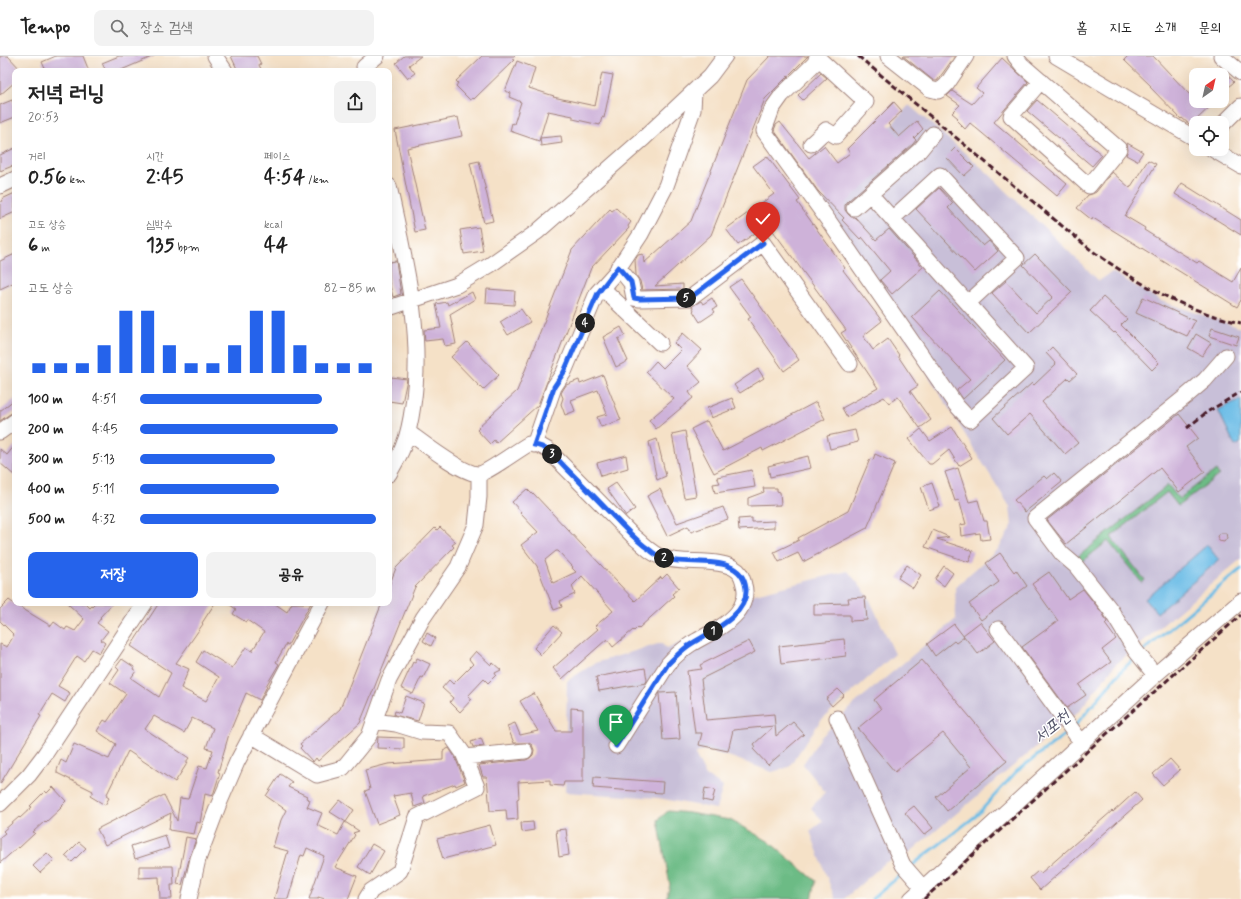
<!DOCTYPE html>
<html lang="ko">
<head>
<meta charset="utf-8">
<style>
	body { margin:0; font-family:Mynerve,"Poor Story",sans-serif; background:#f2f2f2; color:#222; height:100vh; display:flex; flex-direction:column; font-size:15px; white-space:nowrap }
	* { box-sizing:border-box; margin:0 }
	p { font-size:13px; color:#767676 }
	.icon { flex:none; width:22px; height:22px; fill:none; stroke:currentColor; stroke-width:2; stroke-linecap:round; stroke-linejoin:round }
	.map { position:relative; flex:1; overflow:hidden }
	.details { position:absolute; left:12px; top:12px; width:380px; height:538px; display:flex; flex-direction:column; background:#fff; border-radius:8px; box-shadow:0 4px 16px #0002 }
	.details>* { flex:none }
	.needle { width:26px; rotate:34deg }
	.controls { position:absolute; left:1189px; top:12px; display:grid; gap:8px }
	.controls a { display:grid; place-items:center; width:40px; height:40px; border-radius:8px; background:#fff; box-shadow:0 4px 16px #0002; font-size:20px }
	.pin { position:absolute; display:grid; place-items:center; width:34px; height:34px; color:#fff; margin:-41px -17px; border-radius:50% 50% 50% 0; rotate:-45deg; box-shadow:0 0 4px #0007 }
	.pin .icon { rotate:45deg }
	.km { position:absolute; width:20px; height:20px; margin:-10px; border-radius:50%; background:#222; color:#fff; font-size:11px; line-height:20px; text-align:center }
	.round { display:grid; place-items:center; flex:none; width:42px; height:42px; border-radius:8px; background:#f2f2f2 }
	.head { display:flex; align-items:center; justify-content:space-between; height:68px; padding:0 16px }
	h1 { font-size:22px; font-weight:800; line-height:30px }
	.stats { display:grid; grid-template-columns:repeat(3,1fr); gap:6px; height:68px; padding:4px 16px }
	.stats div { display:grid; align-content:center }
	.stats b { font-size:20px; font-weight:800 }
	.stats small { font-size:11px; font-weight:400 }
	.stats p { font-size:11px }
	.chart { height:112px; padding:8px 16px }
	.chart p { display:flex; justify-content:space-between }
	.chart svg { width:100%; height:72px; margin-top:4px; stroke:#2563eb; stroke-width:6 }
	.button { display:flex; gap:8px; margin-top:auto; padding:8px 16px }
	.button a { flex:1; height:46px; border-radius:8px; background:#2563eb; color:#fff; font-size:16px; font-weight:800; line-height:46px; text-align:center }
	.button a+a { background:#f2f2f2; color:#222 }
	ul { padding:0 16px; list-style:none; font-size:13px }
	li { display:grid; grid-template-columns:64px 48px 1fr; align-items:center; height:30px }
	li i { height:10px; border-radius:5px; background:#2563eb }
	header { display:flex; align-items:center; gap:24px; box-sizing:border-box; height:56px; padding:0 20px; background:#fff; border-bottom:1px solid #e0e0e0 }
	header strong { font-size:19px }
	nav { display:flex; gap:22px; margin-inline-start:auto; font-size:14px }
	.search { width:280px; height:36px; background:#f2f2f2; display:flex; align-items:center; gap:10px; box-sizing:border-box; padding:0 14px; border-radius:8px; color:#767676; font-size:15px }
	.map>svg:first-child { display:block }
	.industrial { fill:#c8bfd8 }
	.forest { fill:#6cbb85; stroke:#5b6d58 }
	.water { fill:#6abce6; stroke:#5a6e88 }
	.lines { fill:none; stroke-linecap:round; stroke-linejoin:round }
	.stream { stroke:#6abce6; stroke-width:3 }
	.building { fill:#ceb2d9; fill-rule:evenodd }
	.minor-casing { stroke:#a08079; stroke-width:17 }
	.minor { stroke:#fff; stroke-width:15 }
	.rail { stroke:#4a1f2b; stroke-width:3; stroke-dasharray:6 3; stroke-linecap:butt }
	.route-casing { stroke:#fff; stroke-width:8 }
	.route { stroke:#2563eb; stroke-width:5 }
	.labels { text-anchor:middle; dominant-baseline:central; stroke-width:3; stroke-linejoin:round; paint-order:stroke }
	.water-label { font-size:17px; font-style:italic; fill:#55566c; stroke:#fff }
</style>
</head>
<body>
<header>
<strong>Tempo</strong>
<div class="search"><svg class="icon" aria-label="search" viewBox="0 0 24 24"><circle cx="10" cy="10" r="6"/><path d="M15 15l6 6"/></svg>장소 검색</div>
<nav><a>홈</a><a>지도</a><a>소개</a><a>문의</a></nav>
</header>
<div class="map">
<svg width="1241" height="843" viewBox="0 0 1241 843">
	<rect width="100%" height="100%" fill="#fff"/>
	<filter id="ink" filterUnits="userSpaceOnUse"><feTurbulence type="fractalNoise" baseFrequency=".025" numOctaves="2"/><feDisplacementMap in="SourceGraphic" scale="8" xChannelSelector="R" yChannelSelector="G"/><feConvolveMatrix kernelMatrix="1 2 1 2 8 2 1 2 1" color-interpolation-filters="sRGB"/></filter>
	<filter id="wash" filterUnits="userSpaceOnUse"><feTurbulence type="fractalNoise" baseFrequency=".012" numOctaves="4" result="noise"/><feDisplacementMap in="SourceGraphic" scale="16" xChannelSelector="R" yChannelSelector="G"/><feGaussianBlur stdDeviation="0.9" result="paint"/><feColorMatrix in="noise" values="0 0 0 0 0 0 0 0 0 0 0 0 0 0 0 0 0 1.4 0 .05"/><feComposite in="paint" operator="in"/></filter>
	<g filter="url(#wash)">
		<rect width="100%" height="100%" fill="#f5e1c7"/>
		<path class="industrial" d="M909,49L988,117L1099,225L1112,216L1161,245L1241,272V503L1115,609L1079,655L908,798L886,806L844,843H835L810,775L823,765L811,752L825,736L803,708L821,681L853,649L956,563L955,531L999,492L1012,470L1010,451L822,148Z
			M848,515L868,540L895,598L821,664L789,711L772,716L731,701L704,694L695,698L706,720L723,731L716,753L658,742L565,736L567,625L595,607L661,587L667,593L713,571L734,553L739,542Z"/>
		<path class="forest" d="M1216,414L1219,419L1178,450L1167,436L1111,481L1145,524L1142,527L1108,485L1079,508L1075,503L1168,429L1179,443Z
			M668,755L689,757L730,764L768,785L816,825L812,843H666L670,829L658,764Z"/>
		<path class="water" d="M1241,343V387L1235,390L1218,354Z
			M1207,489L1219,504L1157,557L1145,543Z"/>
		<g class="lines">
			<path class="stream" d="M1142,596L1241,513
				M1075,670L1122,614L1135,602
				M910,811L977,759L1016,716L1068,676
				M872,843L904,816"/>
		</g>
		<g id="blocks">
			<path class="building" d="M0,0H8L22,15H15V26L0,39Z
				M56,0H83L89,15H46L42,6Z
				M119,0H154L119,15H106L102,7Z
				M231,0H257L261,8L259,9L262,15H238Z
				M404,0H421L409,9L415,17L408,22L396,7Z
				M482,0H515L512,3L514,4L474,43L473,42L470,44L456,30L458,27L456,25Z
				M770,0H808L765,43L711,179L655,230L683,228V233L642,234L640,225L636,219L635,204L638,199L643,198L644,207L691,165L747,24Z
				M903,0H955L937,25H934Z
				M1128,0H1153L1191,40L1196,36V45H1216L1194,66L1192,65L1189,68L1182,62L1181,63L1150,31L1151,30L1124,4Z
				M1002,2L1028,26L994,66L1067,128L1057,140L970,67L965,73L956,64L958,62L952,57L960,49L947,40L952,35L972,48L982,37L976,32Z
				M517,5L535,12L529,32L554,40L553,41L595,50L602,17L613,19L604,62L602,61L600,69L573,63V60L548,55L539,85L510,75L512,67L514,68L521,46L509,41L511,37L505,35Z
				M1222,13L1234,26L1222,36Z
				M821,17L827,22L803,44L798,39Z
				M12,44L15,50V61L0,67V49Z
				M1037,44L1102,99L1092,110L1027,55Z
				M894,46L902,55L888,68L899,81L917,65L923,73L914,82L916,84L913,88L848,145L845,149V154L848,158L851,161H855L876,184L889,173L923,211L892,238L880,224L890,215L862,181L860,183L842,164L844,162L818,135L774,74L776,69L780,66L809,102L824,90L837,107L850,97L847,93Z
				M458,61L462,80L407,92L425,174L415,176L395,74Z
				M561,80L562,87L541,90L540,82Z
				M1127,87L1143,96L1137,105L1126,99L1128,94Z
				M15,92V109L0,115V99Z
				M955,92L974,111L964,120L946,101Z
				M767,100L800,144L797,146L845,212L843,214L882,265L863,280L873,294L888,283L899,299L898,300L918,330L910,335L931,364L920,372L898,341L889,347L884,341L847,361L842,352L878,332L841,277L846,274L768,168L738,189L726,173L774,138L753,110Z
				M1148,104L1156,108L1125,160L1145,172L1144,174L1197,207L1199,205L1233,226L1241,212V244L1237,251L1093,162L1092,164L1077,152L1088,139L1092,138L1096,136L1112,116L1130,132Z
				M479,105L493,165L484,167L470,107Z
				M1182,127L1241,164V179L1175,138Z
				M939,132L953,147L948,152L983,190L989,185L998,195L975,216L916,153Z
				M15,137V156L0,163V146L3,145L2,143Z
				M616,152L631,166L628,170L629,172L591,212L538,349L496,387L494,384L490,388L477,374L479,372L478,371L517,335L572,194L610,153L612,155Z
				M479,171L483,195L464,198L460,174Z
				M15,198V226L0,233V205Z
				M1035,198L1072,236L1029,277L992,237L1006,225L1036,257L1053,241L1023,209Z
				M396,205L401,238L393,241L389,226V206Z
				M741,223L799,304L784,315L748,263L751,261L729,231Z
				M487,233L515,235L514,249L486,247Z
				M940,235L1005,304L963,343L957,334L970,323L912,261Z
				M472,236L475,243L450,258L456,288L445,290L443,283L425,285L424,274L441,272L436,248L447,246L448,249Z
				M1103,241L1127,263L1121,269L1159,307L1152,314L1115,276L1114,277L1090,255Z
				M1143,241L1195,265L1187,280L1136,257Z
				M712,242L717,251L713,253L715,256L700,266L693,255L694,254L692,250L701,245L703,248Z
				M521,253L530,266L508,279L500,266Z
				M621,271L625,279L618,283L628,305L616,311L603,281Z
				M1212,272L1239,281L1236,289L1209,280Z
				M683,277L702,294L687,310L701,326L689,336L693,342L656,373L649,364L674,343L646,316L656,305L663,312L681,294L674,287Z
				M1196,278L1211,287L1202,300L1188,292Z
				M467,286L499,319L483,334L451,301Z
				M1052,291L1077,318L1070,324L1068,322L1042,346L1078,387L1065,398L1030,358L1007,378L993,362L1032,327L1034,329L1056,308L1046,297Z
				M758,313L764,322L740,337L734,329Z
				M603,319L621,364L601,371L597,361L607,358L598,334L571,344L575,355L565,359L561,348L563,342L561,337L566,329L579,324L580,328Z
				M391,321L407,323L402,347L389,345V333Z
				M732,342L736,352L711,362L707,352Z
				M15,343V356L10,358L0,365V355Z
				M816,346L825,363L763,395L762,392L714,417L691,373L707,365L723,395Z
				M1179,358L1198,382L1186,391L1205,416L1179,436L1160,412L1066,488L1047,464Z
				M952,371L972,402L959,410L949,394L932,408H929L909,383L921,373L930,385Z
				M855,374L858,386L830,393L827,380Z
				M685,375L696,440L684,442L672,378Z
				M657,383L666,420L657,424L649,386Z
				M15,389V420L0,407V393L7,399Z
				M875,398L895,407L867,472L803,506L798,497L779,506L774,496L799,484L798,482L848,455L870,403L873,404Z
				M626,399L628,412L601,420L597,407Z
				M808,400L811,412L770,421L768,410Z
				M958,412L969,446L978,444L984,465H987L990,483L981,484L980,477L961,480L960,469L966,468L959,444L955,445L945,416Z
				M752,414L755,431L715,437L713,428L720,427L717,421Z
				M1054,417L1062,426L1025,456L1014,444L1044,420L1047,423Z
				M616,427L635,453L626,460L607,433Z
				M932,427L940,450L929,454L921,431Z
				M763,432H777V435L780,436L781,449L748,450V442L764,436Z
				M527,433L532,438L533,437L635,545L661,521L662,523L667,518L679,532L672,538L674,540L639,572L638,571L634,575L633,574L613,591L607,583L562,623L553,612L598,573L595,570L613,555L582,520L572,530L575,538L560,545L562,551L554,554L537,510L521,489L538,476L520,457L521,456L512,446ZM556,495H558L573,511L572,512L576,516L553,527L545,504Z
				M660,433L677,467L723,451L728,463L691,476L688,470L667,480L647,440Z
				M752,462V466L774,465V472L739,474L738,463Z
				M440,471L456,486L452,489L454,491L415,531L360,667L318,705L316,702L313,706L300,692L302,690L300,688L340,653L382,547H389V530L396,512L435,472L437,474Z
				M933,474L949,481L937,483L973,495L969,506L925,491Z
				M1221,477H1226L1227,482L1224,486L1219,485L1217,480Z
				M1000,497L1014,516L1016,514L1027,530L981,564L969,548L999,526L986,507Z
				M907,509L921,519L913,532L898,522Z
				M944,510L953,517L944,530L935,523Z
				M1049,516L1068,543L1083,533L1103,558L1107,566L1105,568L1116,583L1102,594L1111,606L1079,629L1086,639L1067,652L1022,591L1058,565L1032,528Z
				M865,541L867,564L850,565V559H814V548L849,547L848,542Z
				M9,544L13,547L51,570L54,566L65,574L67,571L75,575L84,563L67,547H85L90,552L95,547H113L100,561L101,562L97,567L108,575L101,584L105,587L99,597L92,593L84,605L77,600L58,630L70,637L65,646L52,638L39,659L41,660L0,728V588L7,591L14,579L0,565V553Z
				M159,547H215L202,567L203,568L176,607L189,613L181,632L206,645L219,621L196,606L203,594L232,612L246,591L252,595L264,576L247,564L246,566L233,558L236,553L227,547H274L287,556L292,547H311L288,589L286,588L276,606L279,608L266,630H267L260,644L246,637L229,678L218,716L220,717L213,739L212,740L205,738L200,767L197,766L194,778L169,774L171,757L105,789L97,773L164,739L177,765L180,742L188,743L199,710L207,712L213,694L206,692L213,672L192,662L184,677L154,660L145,673L189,702L186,706H188L175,726L128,695L106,740L109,742L105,749L90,740L93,735L57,717V714L61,704L66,707L74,688L109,703L116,688L97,675L104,664L107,666L126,638L110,627L119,614L116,611L122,603L134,611L133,613L136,615L131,622L159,641L171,617L131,590Z
				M980,566L995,585L978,598L963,579Z
				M954,568L964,581L956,587L954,585L935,600L927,588Z
				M554,569L562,576L541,599L534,592Z
				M427,577L435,582L431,590L423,585Z
				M844,583L846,600L781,608L779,590Z
				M749,585L755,596L701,623L706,664L774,658L776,680L793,666L804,678L768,709L753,693L756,691L754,688L774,670L733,674L728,695L699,689L702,677H695L687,615L702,613L700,609Z
				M476,595L491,609L493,607L501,614L495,617L496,619L488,627L484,623L468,640L472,643L460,656L450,646L453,642L442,632L449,624L453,628L473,608L469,603Z
				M417,602L430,608L423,622L421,621L413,638L401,632L413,606L415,607Z
				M922,604L1007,705L947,755L936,741L971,711L943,677L895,716L858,672L881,653L874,644Z
				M645,612L647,624L646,627L599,635L596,621Z
				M838,633L844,639L832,650L826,643Z
				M676,636L680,683L663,684L659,638L660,637Z
				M534,637L556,675H571V652L583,653V726H564L563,730L550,729V724L518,726L519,742L517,743L518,763L507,764L506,754L490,755L487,721H483L479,709L526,704L530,702L533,699L534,694L532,689L529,687H514L507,670L515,667L520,679L538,675L520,645Z
				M406,640L424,647L418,665L394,659L395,655L400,657Z
				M378,681L404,682V693L377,692Z
				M481,682L484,690L473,691L471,686Z
				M449,692L455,701L465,726L456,730L455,728L423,740L425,747L414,751L411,737L393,740L400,759L377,768L365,735L370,733L365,714L388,708L443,704V695Z
				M1170,703L1180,714L1163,729L1153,718Z
				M280,718L292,726L288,731L307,740L306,742L310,744L307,751L322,757L317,769L338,779L345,766L359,775L353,777L355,779L335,811L357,820L348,843H325L318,841V843H309L324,800L307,792L304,800L301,799L288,843H274L288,795L273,791L281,764L286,754L266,740Z
				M594,721L663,726L662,737L593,732Z
				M53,731L66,745L60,751L61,752L46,766L45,765L33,776L35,777L19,792L18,791L0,807V781L5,777L3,775L19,761L20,762L32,751L30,750L45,735L47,737Z
				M705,732L715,734L712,746L703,744Z
				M1135,736L1142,744L1040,834L1030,822L1038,815L1041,817L1112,755L1113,756Z
				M340,744L354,754L346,766L330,756Z
				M914,750L933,772L924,779L905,757Z
				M533,766L534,774L522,776L521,767Z
				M490,769L496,789L443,803L437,783Z
				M566,773L569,799L559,801L556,774Z
				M165,779L169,792L135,803L131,790Z
				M186,781L196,783L190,800L182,829L177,828Z
				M79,786L86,792L72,806L65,800Z
				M372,788L384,795L370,819L358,811Z
				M47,797L54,804L40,817L33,810Z
				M139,810H173L174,829H171L172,843H160L159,821L139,822Z"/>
		</g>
	</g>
	<g filter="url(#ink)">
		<use href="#blocks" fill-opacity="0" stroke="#a08079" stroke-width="1"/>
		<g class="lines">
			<defs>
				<path id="minor" d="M215,0L225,15
					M817,0L815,7L782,39L772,53L764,75L828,164L956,349L970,364L1026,312L870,138L920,94L933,78
					M888,0L930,33L938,35L943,32L947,28L966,0
					M1015,0L1022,9L1119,93L1089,130L1011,60L1041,25
					M1056,0L1196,83
					M1221,0L1241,17
					M364,11L377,0
					M1222,69L1241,50
					M811,88L826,74L836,80L866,46L817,1
					M1212,93L1241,110
					M0,130L15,123
					M389,130C404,201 424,276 413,349C411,363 409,376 404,388C401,398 394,408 389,418
					M854,152L870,138
					M892,163L940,119L1017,202L968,247
					M618,211L631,227L634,242L640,243L690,242L763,187L850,308
					M602,232L660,287
					M389,252L457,229L490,209L537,176L644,82L710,20L725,0
					M0,376L15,365
					M408,376C422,386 464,419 479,418C487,417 519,393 529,388L539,389L548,394L634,481C643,488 652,499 664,502C684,509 722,501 738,515C742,519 743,524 744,529C747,538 743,550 737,557C725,571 706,579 691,588C682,594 675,600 668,608L616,690
					M534,389L554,331L564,316L597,237L615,217L641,178L666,130L693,54L694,35
					M998,573L1076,679L1083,687
					M1155,619L1135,594L1110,553L1076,510L1062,498L1035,462L1185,341L1205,324L1226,300
					M837,662L903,809L923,832
					M251,679L317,719L343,712L369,680L389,624L423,562L458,511L476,469L479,441V418
					M465,701L525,695
					M0,748L29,719L45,698L145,547
					M189,843L198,803L218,750L237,706L322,547
					M366,843L371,835L400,815L417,761L477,731L463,697L449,677L422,676L396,668L374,665
					M911,843L1155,619L1241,545"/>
			</defs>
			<use href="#minor" class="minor-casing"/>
			<use href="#minor" class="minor"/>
			<path class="rail" d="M858,0L1091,194C1137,227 1185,255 1241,267
				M1187,372L1207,356L1241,336
				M924,843L1093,690L1241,559"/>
		</g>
	</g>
	<g class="lines" filter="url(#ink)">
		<defs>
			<path id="route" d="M616,690L668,608C675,601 681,595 688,590C707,577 748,561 746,533C742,494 687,512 663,502C658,500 653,497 650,494C636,485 625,472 614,461C599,445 583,429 567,413C558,404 548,390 534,389L554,331L564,316L598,237L618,211L631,226L634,242L640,243L690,242L763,187"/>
		</defs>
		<use href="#route" class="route-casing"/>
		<use href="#route" class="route"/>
	</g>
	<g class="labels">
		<g class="water-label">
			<text transform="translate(1052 671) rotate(-39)">서포천</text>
		</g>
	</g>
</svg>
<div class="controls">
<a><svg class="needle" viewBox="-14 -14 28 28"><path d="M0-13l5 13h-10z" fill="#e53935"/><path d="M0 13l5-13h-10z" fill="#767676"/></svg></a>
<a><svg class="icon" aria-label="locate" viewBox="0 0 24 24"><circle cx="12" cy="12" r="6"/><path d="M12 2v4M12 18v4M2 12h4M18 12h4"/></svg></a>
</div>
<div class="pin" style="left:616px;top:690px;background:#1e9e55"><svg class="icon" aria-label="arrive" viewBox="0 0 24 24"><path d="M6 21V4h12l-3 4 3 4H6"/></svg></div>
<div class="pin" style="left:763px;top:187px;background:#d93025"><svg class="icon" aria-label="check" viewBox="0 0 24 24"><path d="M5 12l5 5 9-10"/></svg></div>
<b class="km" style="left:713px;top:575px">1</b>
<b class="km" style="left:664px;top:502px">2</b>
<b class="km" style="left:552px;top:398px">3</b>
<b class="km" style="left:585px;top:267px">4</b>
<b class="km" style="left:686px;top:242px">5</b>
<section class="details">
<div class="head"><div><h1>저녁 러닝</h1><p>20:53</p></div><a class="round"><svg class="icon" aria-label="share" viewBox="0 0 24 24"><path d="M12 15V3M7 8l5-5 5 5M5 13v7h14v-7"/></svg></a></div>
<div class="stats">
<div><p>거리</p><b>0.56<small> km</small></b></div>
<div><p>시간</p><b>2:45</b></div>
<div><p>페이스</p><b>4:54<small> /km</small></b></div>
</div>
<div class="stats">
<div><p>고도 상승</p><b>6<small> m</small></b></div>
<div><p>심박수</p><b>135<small> bpm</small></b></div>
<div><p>kcal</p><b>44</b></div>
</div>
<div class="chart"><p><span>고도 상승</span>82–85 m</p>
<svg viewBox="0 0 160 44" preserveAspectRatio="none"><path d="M5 44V38M15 44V38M25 44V38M35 44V27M45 44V6M55 44V6M65 44V27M75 44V38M85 44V38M95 44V27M105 44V6M115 44V6M125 44V27M135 44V38M145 44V38M155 44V38"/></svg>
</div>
<ul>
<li><b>100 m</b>4:51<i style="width:77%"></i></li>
<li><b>200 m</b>4:45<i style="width:84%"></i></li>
<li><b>300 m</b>5:13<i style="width:57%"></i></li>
<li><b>400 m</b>5:11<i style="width:59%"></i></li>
<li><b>500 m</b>4:32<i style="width:100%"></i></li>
</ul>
<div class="button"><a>저장</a><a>공유</a></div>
</section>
</div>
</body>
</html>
